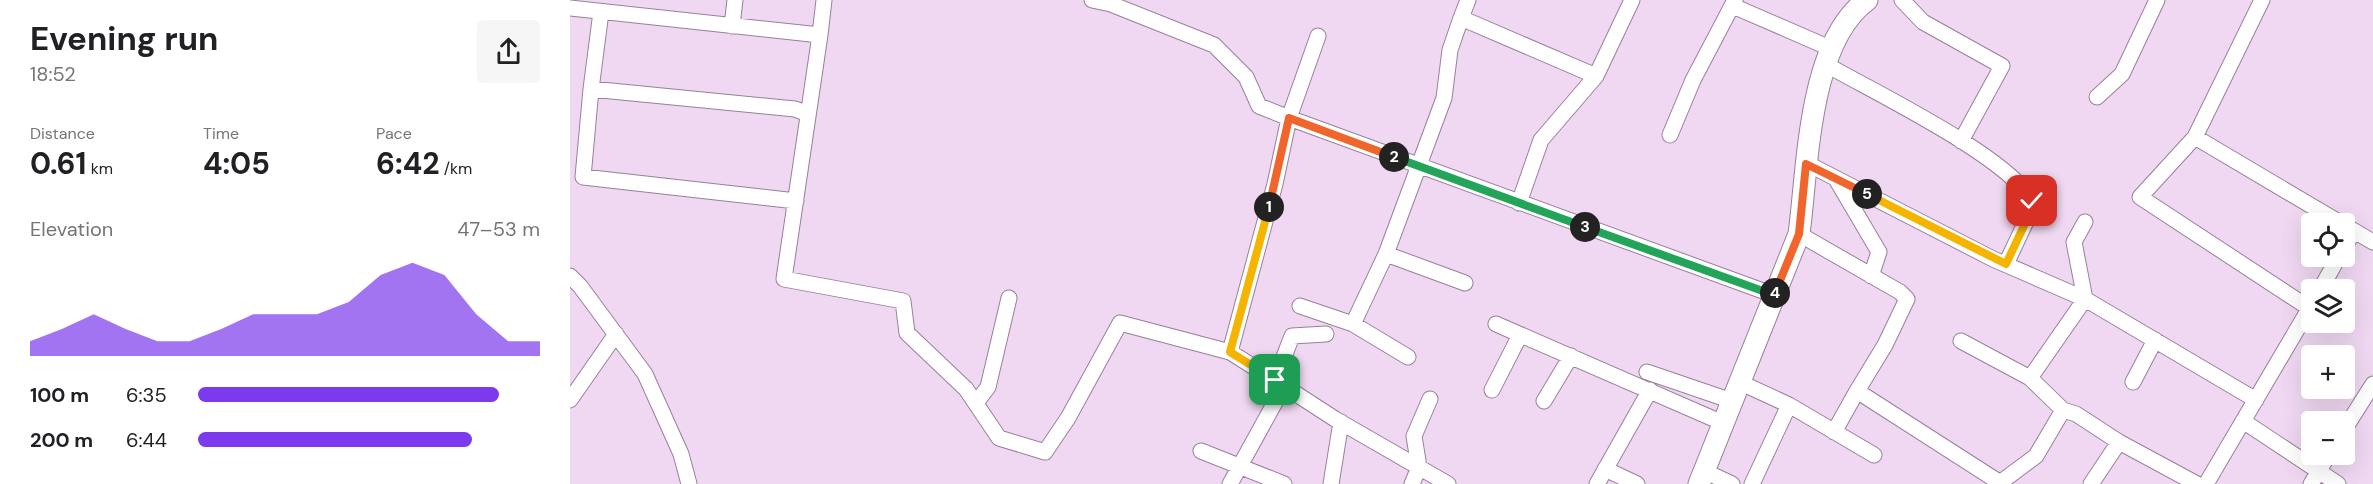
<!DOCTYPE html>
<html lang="en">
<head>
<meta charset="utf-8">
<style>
	body { margin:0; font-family:"DM Sans",sans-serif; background:#f6f6f6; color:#202124; height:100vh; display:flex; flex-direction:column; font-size:22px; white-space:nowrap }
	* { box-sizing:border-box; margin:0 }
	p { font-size:20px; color:#757577 }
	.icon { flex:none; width:33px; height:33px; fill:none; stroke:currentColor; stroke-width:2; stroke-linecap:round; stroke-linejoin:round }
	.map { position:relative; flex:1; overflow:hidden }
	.details { display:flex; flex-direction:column; background:#fff; width:570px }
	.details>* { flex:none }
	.controls { position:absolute; left:1731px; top:213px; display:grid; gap:12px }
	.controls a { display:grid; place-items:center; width:54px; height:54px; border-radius:6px; background:#fff; box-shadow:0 6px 24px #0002; font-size:30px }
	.pin { position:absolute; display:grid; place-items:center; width:51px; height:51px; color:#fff; margin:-26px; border-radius:12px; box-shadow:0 3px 9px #0006 }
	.km { position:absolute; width:30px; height:30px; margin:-15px; border-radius:50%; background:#222; color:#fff; font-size:16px; line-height:30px; text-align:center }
	.round { display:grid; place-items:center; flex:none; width:63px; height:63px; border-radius:6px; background:#f6f6f6 }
	.overview { display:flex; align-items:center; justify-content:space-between; height:102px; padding:0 30px }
	h1 { font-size:33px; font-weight:700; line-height:45px }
	.stats { display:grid; grid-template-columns:repeat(3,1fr); gap:9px; height:102px; padding:6px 30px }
	.stats div { display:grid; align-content:center }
	.stats b { font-size:30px; font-weight:700 }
	.stats small { font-size:16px; font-weight:400 }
	.stats p { font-size:16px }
	.chart { height:168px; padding:12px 30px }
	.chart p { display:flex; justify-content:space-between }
	.chart svg { width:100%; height:108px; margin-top:6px; fill:#7c3aed; opacity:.7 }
	ul { padding:0 30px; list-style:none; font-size:20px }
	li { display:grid; grid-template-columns:96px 72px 1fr; align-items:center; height:45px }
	li i { height:15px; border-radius:8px; background:#7c3aed }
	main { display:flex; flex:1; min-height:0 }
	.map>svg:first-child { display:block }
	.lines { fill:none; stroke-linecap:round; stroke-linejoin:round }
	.street-casing { stroke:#968198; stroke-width:17 }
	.secondary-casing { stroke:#968198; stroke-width:23 }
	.street { stroke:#fff; stroke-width:15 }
	.secondary { stroke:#fff; stroke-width:21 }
	.split-1-casing { stroke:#fff; stroke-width:12 }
	.split-2-casing { stroke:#fff; stroke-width:12 }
	.split-3-casing { stroke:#fff; stroke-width:12 }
	.split-4-casing { stroke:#fff; stroke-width:12 }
	.split-5-casing { stroke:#fff; stroke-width:12 }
	.split-6-casing { stroke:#fff; stroke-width:12 }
	.split-1 { stroke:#f5b400; stroke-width:8 }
	.split-2 { stroke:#f0652b; stroke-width:8 }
	.split-3 { stroke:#22a559; stroke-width:8 }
	.split-4 { stroke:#22a559; stroke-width:8 }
	.split-5 { stroke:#f0652b; stroke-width:8 }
	.split-6 { stroke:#f5b400; stroke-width:8 }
</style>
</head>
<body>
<main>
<section class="details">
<div class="overview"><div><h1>Evening run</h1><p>18:52</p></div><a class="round"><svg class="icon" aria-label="share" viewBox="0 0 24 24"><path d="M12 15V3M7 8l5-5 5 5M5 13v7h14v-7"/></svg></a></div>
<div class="stats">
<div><p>Distance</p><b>0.61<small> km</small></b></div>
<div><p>Time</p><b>4:05</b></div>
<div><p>Pace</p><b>6:42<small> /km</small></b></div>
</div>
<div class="chart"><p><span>Elevation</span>47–53 m</p>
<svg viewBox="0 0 160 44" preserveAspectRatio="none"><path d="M0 44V38L10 33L20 27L30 33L40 38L50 38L60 33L70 27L80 27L90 27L100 22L110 11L120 6L130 11L140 27L150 38L160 38V44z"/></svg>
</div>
<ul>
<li><b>100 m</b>6:35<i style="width:88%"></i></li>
<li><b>200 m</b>6:44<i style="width:80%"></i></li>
</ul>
</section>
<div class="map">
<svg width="1803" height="484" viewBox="0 0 1803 484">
	<rect width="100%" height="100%" fill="#f0d8f2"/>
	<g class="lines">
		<defs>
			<path id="street" d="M522,0L541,4L644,45L676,77L689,106L719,118L748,36
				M898,0L891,18L1026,76
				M1332,0L1353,22L1432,66L1391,141
				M1692,0L1625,137L1772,224
				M1163,6L1262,49
				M0,8L250,35L214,279L333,301L337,333L396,389L429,438L475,452L498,418L550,323L660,352
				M31,12L21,89L13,177L226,201
				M162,26L165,0
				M250,35L254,0
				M1257,65C1304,92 1439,157 1462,201L1460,213L1436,264
				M21,89L225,109L238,114
				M1527,97L1552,74L1587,0
				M1100,135L1123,80L1165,0
				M1625,137L1570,197L1739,308
				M1236,163L1423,259L1515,299L1686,400
				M1266,179L1309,252L1301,276
				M949,203L971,140L1026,76L1062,0
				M1774,225L1803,242
				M1229,234L1330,292L1337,299L1315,345L1287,391L1432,484
				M1774,248L1784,231
				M816,254L895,283
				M0,276L10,286L75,374L111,454L119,484
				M1750,290L1769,256
				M730,306L783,324L838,357
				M783,324L816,254L874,98L880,50L891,18
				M926,324L1153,423
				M1391,341L1460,378L1493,410L1506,414L1549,442L1627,484
				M1077,372L1162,401
				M1460,378L1515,299L1504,242L1515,222
				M705,380L722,336L756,334
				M1169,382L1219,405L1304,455
				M1563,382L1585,340
				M714,386L660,352L705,184L719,118L1204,295
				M922,390L950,335
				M0,400L46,334
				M974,401L1001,356
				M406,403L418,387L439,298
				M1673,421L1768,484
				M1774,430L1803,384
				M1264,432L1287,391
				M631,451L714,484
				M1035,469L1067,484
				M1134,471L1162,484
				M1431,482L1466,456L1493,410
				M660,484L714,386L765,419L878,484
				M761,484L771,422
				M842,484L849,467L844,436L860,399
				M1027,484L1080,390
				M1182,484L1219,405
				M1521,484L1549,442
				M1636,484L1742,304
				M1741,484L1759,454"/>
			<path id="secondary" d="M1129,484L1229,234C1238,167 1238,43 1297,0"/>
		</defs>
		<use href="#street" class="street-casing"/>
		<use href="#secondary" class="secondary-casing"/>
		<use href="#street" class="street"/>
		<use href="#secondary" class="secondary"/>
	</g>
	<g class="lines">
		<defs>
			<path id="split-1" d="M699,207L660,352L705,380"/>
			<path id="split-2" d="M699,207L719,118L824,157"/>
			<path id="split-3" d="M824,157L1015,227"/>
			<path id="split-4" d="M1015,227L1204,295L1205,293"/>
			<path id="split-5" d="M1205,293L1229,234L1236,164L1297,194"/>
			<path id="split-6" d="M1297,194L1436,264L1460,213L1462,201"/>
		</defs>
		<use href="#split-1" class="split-1-casing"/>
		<use href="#split-2" class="split-2-casing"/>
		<use href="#split-3" class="split-3-casing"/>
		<use href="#split-4" class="split-4-casing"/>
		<use href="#split-5" class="split-5-casing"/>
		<use href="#split-6" class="split-6-casing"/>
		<use href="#split-1" class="split-1"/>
		<use href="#split-2" class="split-2"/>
		<use href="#split-3" class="split-3"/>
		<use href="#split-4" class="split-4"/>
		<use href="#split-5" class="split-5"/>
		<use href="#split-6" class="split-6"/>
	</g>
</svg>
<div class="controls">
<a><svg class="icon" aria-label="locate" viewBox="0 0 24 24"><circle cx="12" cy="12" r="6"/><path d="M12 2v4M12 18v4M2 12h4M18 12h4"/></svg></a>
<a><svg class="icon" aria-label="layers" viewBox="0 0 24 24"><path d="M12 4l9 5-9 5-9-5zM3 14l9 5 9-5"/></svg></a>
<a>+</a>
<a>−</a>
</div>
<div class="pin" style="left:705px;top:380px;background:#1e9e55"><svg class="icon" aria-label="arrive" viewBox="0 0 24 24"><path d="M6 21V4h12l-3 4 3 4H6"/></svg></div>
<div class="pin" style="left:1462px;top:201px;background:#d93025"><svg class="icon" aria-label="check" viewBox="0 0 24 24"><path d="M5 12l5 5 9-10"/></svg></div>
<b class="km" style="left:699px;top:207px">1</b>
<b class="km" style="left:824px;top:157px">2</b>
<b class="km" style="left:1015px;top:227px">3</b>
<b class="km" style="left:1205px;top:293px">4</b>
<b class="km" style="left:1297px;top:194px">5</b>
</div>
</main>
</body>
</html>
